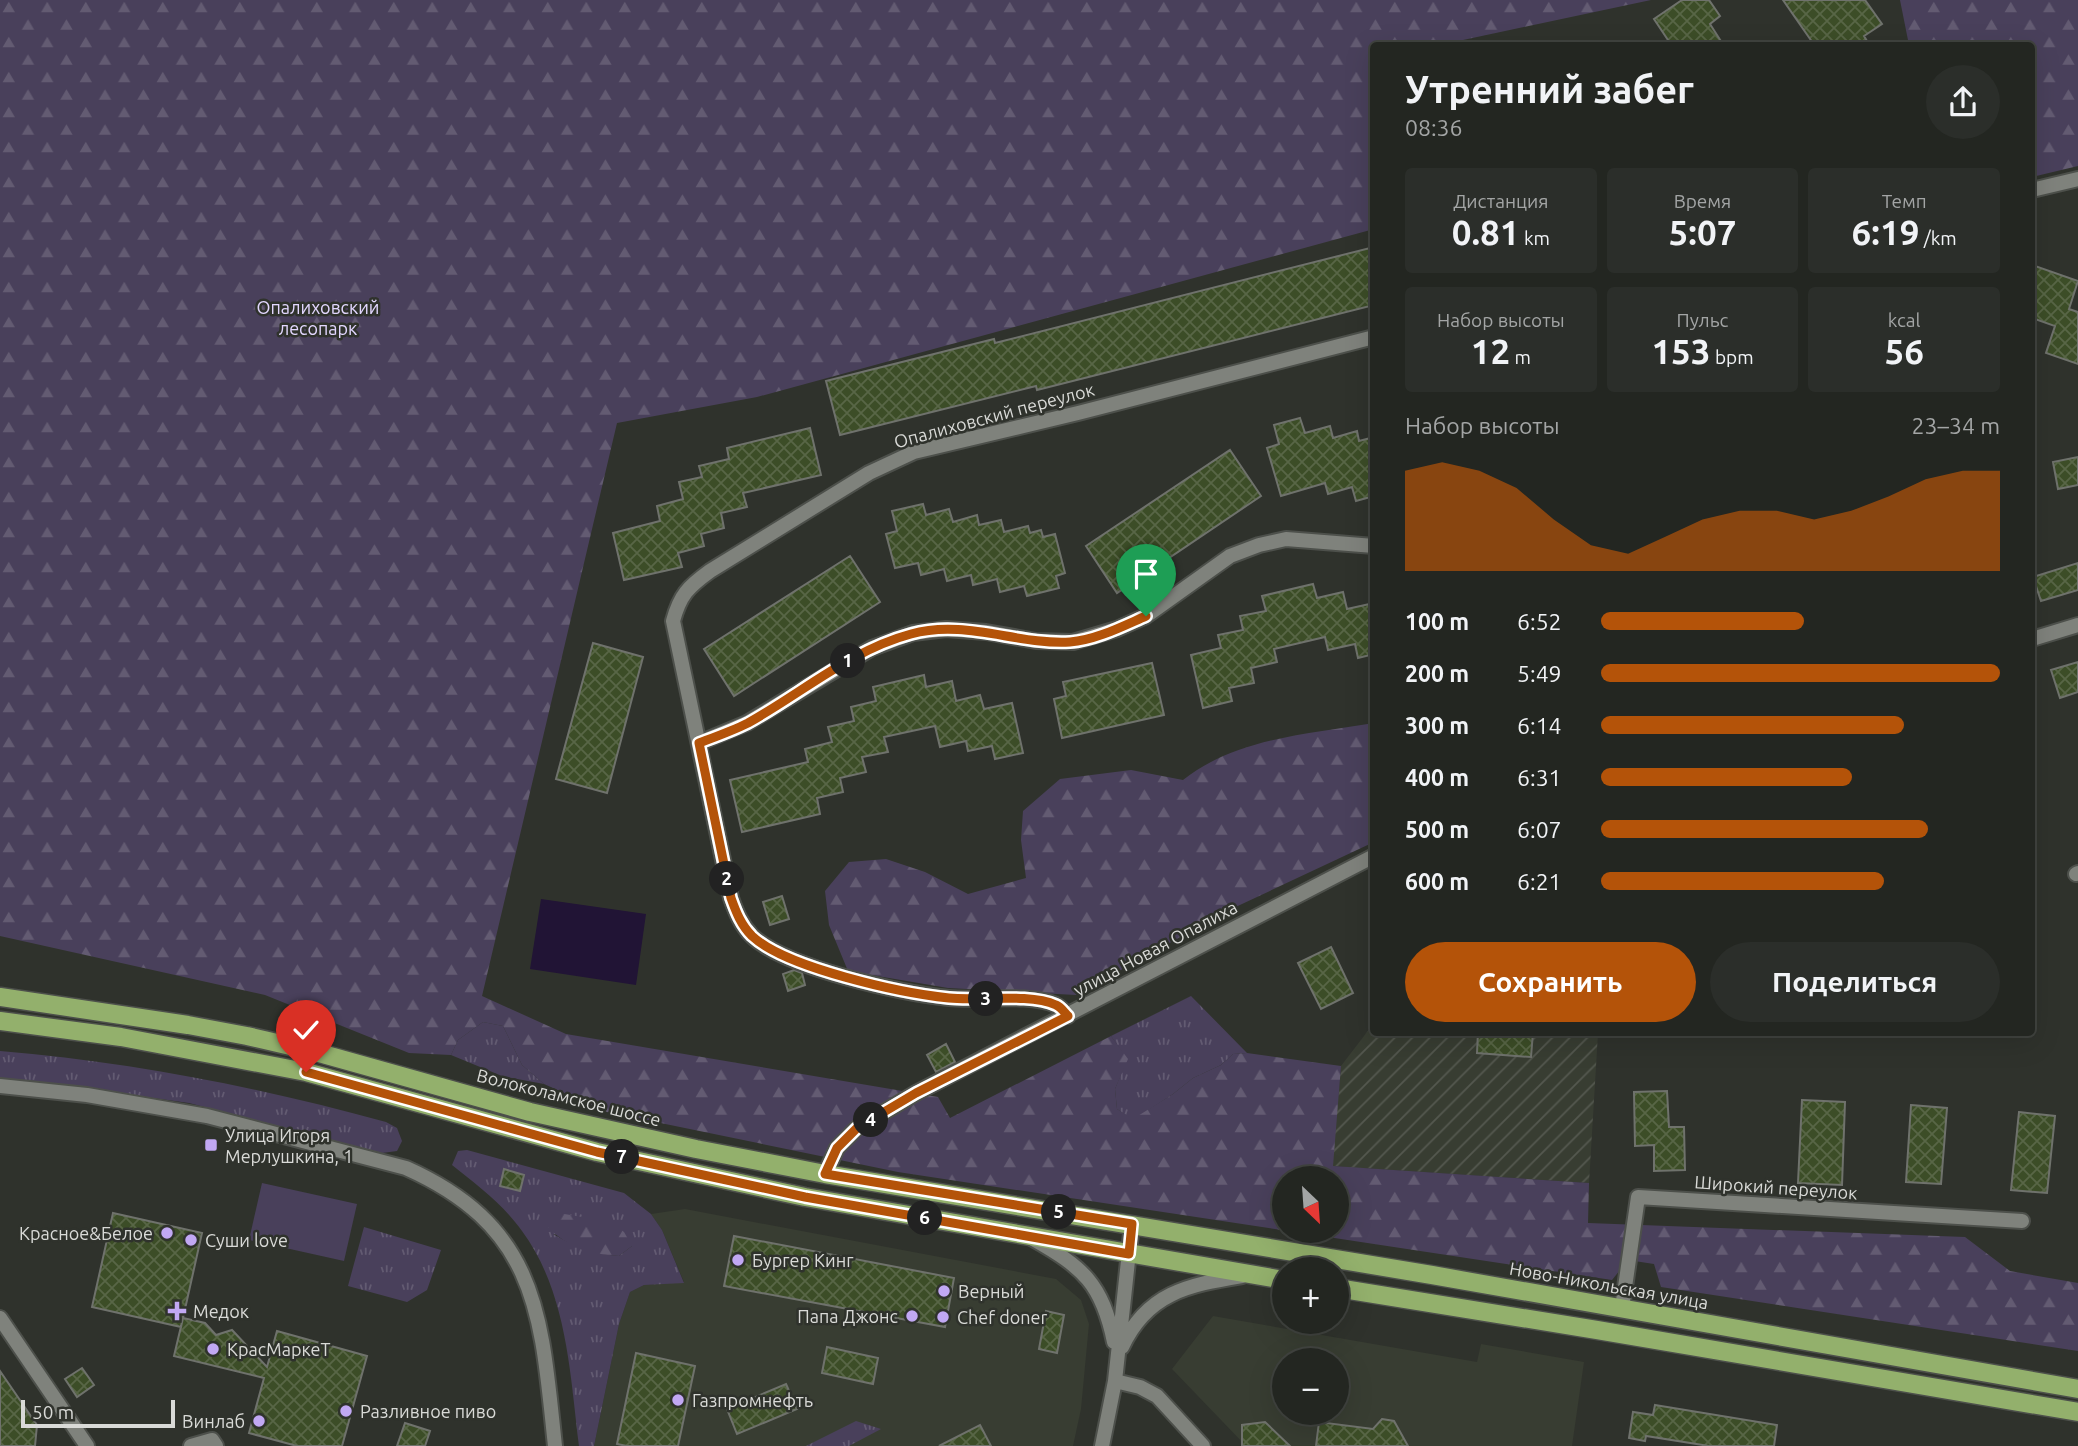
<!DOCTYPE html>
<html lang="ru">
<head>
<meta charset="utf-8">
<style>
	body { margin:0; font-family:Ubuntu,sans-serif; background:#2b2e2a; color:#f1f3f6; height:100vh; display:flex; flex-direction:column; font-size:26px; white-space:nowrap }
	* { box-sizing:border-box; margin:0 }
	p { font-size:23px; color:#a3a5a5 }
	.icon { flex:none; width:38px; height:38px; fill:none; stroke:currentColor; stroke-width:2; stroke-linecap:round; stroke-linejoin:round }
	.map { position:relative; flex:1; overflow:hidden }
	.drawer { position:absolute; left:1370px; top:42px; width:665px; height:994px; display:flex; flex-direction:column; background:#232621; border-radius:7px; box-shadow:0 7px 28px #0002,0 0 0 2px #40433f }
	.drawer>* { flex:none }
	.needle { width:46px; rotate:155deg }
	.controls { position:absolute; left:1272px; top:1166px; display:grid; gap:14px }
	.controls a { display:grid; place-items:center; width:77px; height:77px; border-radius:50%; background:#232621; box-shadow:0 7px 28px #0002,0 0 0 2px #40433f; font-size:35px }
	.scale { position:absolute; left:21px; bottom:18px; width:154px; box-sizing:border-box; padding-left:7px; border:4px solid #d9dad7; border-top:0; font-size:19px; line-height:24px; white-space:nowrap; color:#d9dad7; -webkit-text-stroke:5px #2f322c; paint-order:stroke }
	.pin { position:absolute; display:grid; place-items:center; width:60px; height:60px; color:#fff; margin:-72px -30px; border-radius:50% 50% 50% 0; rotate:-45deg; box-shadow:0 0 7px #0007 }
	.pin .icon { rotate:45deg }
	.km { position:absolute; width:35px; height:35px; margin:-18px; border-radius:50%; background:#222; color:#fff; font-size:19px; line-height:35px; text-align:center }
	.round { display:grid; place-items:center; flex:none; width:74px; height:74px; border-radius:37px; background:#2b2e2a }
	.headline { display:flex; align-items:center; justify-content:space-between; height:119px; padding:0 35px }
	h1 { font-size:38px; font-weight:700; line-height:52px }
	.metrics { display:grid; grid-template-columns:repeat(3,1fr); gap:10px; height:119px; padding:7px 35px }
	.metrics div { display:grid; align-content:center; border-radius:7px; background:#2b2e2a; text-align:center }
	.metrics b { font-size:35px; font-weight:700 }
	.metrics small { font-size:19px; font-weight:400 }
	.metrics p { font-size:19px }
	.chart { height:196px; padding:14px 35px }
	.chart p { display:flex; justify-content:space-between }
	.chart svg { width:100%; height:126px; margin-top:7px; fill:#b45309; opacity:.7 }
	.button { display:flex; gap:14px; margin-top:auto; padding:14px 35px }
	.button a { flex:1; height:80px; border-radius:42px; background:#b45309; color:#fff; font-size:28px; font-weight:700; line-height:80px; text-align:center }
	.button a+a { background:#2b2e2a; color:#f1f3f6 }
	ul { padding:0 35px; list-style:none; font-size:23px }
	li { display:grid; grid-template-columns:112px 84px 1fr; align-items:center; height:52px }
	li i { height:18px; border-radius:9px; background:#b45309 }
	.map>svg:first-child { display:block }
	.built { fill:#383d32; fill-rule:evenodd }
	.industrial { fill:url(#industrial-furrows) }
	.grass { fill:url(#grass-tufts); fill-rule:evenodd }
	.forest { fill:url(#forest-firs); fill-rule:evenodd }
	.pitch { fill:#49405b }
	.water { fill:#211435 }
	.building { fill:url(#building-cross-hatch); stroke:#6f726c; stroke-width:2 }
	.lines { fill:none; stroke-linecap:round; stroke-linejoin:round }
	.minor-casing { stroke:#4d504b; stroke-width:18 }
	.tertiary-casing { stroke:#4d504b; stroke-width:18 }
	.primary-casing { stroke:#4d504b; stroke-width:21 }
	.minor { stroke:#7f827c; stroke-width:14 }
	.tertiary { stroke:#7f827c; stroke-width:14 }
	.primary { stroke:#93b06c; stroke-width:18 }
	.route-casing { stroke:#fff; stroke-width:14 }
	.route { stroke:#b45309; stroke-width:9 }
	.poi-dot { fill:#c1a8f3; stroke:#2f322c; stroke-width:2.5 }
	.labels { text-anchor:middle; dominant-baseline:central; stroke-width:5; stroke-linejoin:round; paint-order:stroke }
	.park-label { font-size:18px; fill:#e3d7ff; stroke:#2f322c }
	.street-label { font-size:18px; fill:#d9dad7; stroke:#2f322c }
	.poi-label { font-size:18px; fill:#d9dad7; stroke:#2f322c; text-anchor:start }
</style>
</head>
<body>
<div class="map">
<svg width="2078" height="1446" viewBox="0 0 2078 1446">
	<defs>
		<pattern id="industrial-furrows" width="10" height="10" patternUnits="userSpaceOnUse" patternTransform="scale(1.75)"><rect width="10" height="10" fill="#383d32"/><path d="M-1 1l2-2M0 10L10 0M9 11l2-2" fill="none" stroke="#54584f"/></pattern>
		<pattern id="grass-tufts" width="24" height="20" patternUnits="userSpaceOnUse" patternTransform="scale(1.75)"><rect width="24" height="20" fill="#49405b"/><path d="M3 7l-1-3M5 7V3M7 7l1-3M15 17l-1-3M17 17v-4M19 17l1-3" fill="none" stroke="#635b72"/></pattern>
		<pattern id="forest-firs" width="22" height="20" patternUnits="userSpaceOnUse" patternTransform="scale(1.75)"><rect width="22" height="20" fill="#49405b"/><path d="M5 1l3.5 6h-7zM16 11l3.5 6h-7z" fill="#635b72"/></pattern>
		<pattern id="building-cross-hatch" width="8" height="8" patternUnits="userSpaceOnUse" patternTransform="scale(1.75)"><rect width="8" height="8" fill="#3c4d27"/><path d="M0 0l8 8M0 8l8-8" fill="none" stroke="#586646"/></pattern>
	</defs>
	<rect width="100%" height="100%" fill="#2f322c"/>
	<path class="built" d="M685,1209L1056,1279L1081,1300L1089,1324L1081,1409L1073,1446H594L619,1324L630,1292L644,1285L684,1282L662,1230L651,1214Z
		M1213,1316L1477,1362L1481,1344L1584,1362L1572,1446H1246L1172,1369ZM1284,1360H1337V1412H1284Z"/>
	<path class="industrial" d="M1374,1023V1032L1598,1033L1589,1183L1332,1166L1341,1066Z"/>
	<path class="grass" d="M1191,996L1247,1053L1233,1054L1221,1065L1193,1078L1173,1094L1133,1120L1117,1109L1115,1089L1127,1059L1111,1036Z
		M483,1022L503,1026L522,1065L544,1084L502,1076L451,1055L458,1040Z
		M0,1051C131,1062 259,1087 386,1122L397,1128L402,1141L397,1151L382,1153L189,1103L82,1088L0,1079Z
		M467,1150L624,1193L651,1214L662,1230L684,1283L644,1285L630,1292L619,1324L594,1446H579C570,1373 567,1292 522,1231C503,1204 477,1185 452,1165L458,1151ZM553,1234L632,1246L619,1256C594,1254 575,1247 553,1234Z
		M364,1227L441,1250L427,1290L407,1302L348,1286Z
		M856,1421L881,1429L849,1446H806Z"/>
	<path class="forest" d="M0,0H1651L1463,40L1464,45L1374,46V229L757,397L617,423L482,996L566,1034L938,1097L950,1118L1111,1036L1128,1059L1115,1089L1117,1109L1133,1119L1173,1094L1193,1078L1221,1065L1233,1054L1247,1053L1341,1066L1333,1166L1589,1183L1588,1223L1965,1237L2010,1271L2078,1283V1351L1661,1287L1654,1264L1628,1260L1612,1280L898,1172L607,1112L544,1084L522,1065L503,1026L483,1022L458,1040L451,1055L409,1053L265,995L0,936ZM1284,1178H1337V1230H1284Z
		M1900,0H2078V166L2032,177V46L1909,45Z
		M1374,723V842L1227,911L1076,995L948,988L848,971L829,925L825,891L849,862L886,859L925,872L968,894L1026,878L1021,840L1023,811L1060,779L1131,770L1183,780C1236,738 1309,734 1374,723Z
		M547,1211L611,1222L624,1232L632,1246L619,1256C589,1254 562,1246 543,1221Z"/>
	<path class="pitch" d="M262,1183L357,1204L344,1261L249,1240Z"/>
	<path class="water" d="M541,899L646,914L636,985L530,969Z"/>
	<path class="building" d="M1682,0H1709L1720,16L1710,24L1724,46H1672L1654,19Z
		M1783,0H1865L1882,24L1864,36L1870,46H1815Z
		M1374,247V305L1037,390L1036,386L840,435L826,381L994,339L995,343Z
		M2032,265L2078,281L2069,309L2078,312V364L2046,353L2055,326L2032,318Z
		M1300,418L1305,433L1330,426L1333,438L1357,431L1359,441L1374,437V496L1356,501L1352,487L1328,494L1325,483L1281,496L1267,448L1279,444L1274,425Z
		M810,428L821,475L743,493L747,507L721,513L724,528L701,534L704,546L678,553L682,567L624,580L613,533L660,521L657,506L683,499L679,482L702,477L699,466L729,459L727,448Z
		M1230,450L1261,496L1117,593L1086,546Z
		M2078,457V485L2058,489L2053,462Z
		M923,504L926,515L949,509L953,522L977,515L979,525L1001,520L1004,532L1028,526L1030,533L1041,530L1043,537L1055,534L1065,573L1056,576L1059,588L1027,596L1024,586L1000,592L997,579L973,585L971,575L947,581L944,569L921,575L918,563L895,568L886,534L897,531L892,511Z
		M850,556L880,602L734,696L704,649Z
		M2078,563V590L2041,601L2033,577Z
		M1313,584L1317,598L1343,592L1347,609L1374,603V654L1358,658L1355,644L1328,650L1325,637L1274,649L1277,662L1251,668L1254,683L1229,688L1232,701L1203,708L1191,655L1221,648L1218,635L1243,630L1240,616L1266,611L1262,596Z
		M593,643L643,657L607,793L556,779Z
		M2078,662V692L2060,698L2051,670Z
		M1152,663L1164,715L1062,738L1054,699L1066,696L1063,682Z
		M924,675L926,687L952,681L956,701L980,695L984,709L1012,703L1023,753L995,759L992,746L968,751L966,741L940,747L935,726L884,737L888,752L862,757L866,772L840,778L843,792L817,798L820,814L742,832L730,780L808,762L805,749L832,742L828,727L854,721L851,707L876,701L873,687Z
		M782,896L789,919L770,925L763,902Z
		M1331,947L1353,993L1321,1009L1298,963Z
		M794,970L802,973L805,985L788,991L783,974Z
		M1478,1032H1533L1531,1057L1477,1053Z
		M946,1044L955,1062L936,1072L927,1055Z
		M1667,1091L1669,1127H1684L1685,1170L1654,1171V1145L1635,1146L1634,1092Z
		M1802,1100L1845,1102L1842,1185L1798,1183Z
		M1911,1105L1947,1108L1941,1184L1906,1182Z
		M2019,1112L2055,1116L2047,1193L2011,1190Z
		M504,1169L524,1175L520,1191L500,1186Z
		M113,1213L202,1233L181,1327L92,1307Z
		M734,1236L954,1278L945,1327L724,1286Z
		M1046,1311L1064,1315L1057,1353L1039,1349Z
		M183,1318L205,1323L216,1335L232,1330L267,1367L277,1331L367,1356L342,1446H297L249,1433L264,1378L174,1356Z
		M827,1347L878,1358L873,1384L822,1373Z
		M636,1353L695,1366L678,1446H627L617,1444Z
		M82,1368L94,1385L77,1397L65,1379Z
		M0,1371L37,1425L35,1446H0Z
		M786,1384L797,1409L737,1434L727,1409Z
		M1655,1405L1777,1425L1774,1446H1709L1646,1436L1645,1441L1629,1438L1633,1412L1653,1415Z
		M1382,1419L1394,1421L1408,1446H1316L1319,1422L1373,1429Z
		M1265,1422L1290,1446H1242V1425Z
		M405,1423L430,1431L425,1446H397Z
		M980,1425L991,1446H939Z"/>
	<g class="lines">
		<defs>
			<path id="minor" d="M2032,190L2078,179
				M2032,639L2078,625
				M699,743L747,723L872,648L913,633L946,629L986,632L1036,641L1073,642L1117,629L1146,616L1230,556L1259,545L1286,539L1374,546
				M2076,874L2078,873
				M1068,1016C1064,1012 1061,1007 1056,1005C1029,993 980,1001 949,998C901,993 786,968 752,936C741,925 736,912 731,898L673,621C680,595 688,587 710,571L869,473L914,452L1078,413L1374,337
				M0,1086L87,1095L207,1116L406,1168C540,1228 541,1317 555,1446
				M825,1174L837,1148L857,1128L916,1093L1374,856
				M1622,1308L1638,1197L2022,1221
				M0,1318L87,1446
				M191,1446L212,1440L216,1446"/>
			<path id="tertiary" d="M1033,1239C1084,1268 1102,1284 1114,1342
				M1122,1347C1147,1293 1188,1285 1242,1276
				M1115,1381L1140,1387L1157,1396L1203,1446
				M1102,1446L1115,1381L1132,1224"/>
			<path id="primary" d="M0,997L188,1025L247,1036L312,1051L530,1112L696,1149L825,1174L1432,1275L2078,1389
				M0,1021L121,1037L306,1072L597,1152L805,1197L1284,1280
				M1337,1288L1597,1330L2078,1412"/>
		</defs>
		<use href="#minor" class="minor-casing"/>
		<use href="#tertiary" class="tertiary-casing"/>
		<use href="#primary" class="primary-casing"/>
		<use href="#minor" class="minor"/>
		<use href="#tertiary" class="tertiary"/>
		<use href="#primary" class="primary"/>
	</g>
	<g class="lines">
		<defs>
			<path id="route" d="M306,1072L597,1152L805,1197L1129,1254L1132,1224L825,1174L837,1148L857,1128L916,1093L1068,1016C1064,1012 1061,1007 1056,1005C1029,993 980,1001 949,998C901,993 786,968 752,936C741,925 736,912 731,898L699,743C715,737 732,731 748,723C802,693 851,650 911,634C965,619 1017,645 1070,642C1096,640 1123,626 1146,616"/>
		</defs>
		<use href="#route" class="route-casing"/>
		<use href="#route" class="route"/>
	</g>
	<g class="poi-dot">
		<rect x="204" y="1138" width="14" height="14" rx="3.5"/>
		<circle cx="167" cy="1233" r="7"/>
		<circle cx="191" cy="1240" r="7"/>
		<circle cx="738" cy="1260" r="7"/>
		<circle cx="944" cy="1291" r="7"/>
		<path d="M173.5 1300.5h7v7h7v7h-7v7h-7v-7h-7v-7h7z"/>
		<circle cx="912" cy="1316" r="7"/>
		<circle cx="943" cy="1317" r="7"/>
		<circle cx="213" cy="1349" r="7"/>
		<circle cx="678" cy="1400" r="7"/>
		<circle cx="346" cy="1411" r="7"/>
		<circle cx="259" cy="1421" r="7"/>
	</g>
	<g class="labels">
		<g class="park-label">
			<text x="318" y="307">Опалиховский<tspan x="318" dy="21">лесопарк</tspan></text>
		</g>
		<g class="street-label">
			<text transform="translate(994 415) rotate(-15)">Опалиховский переулок</text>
			<text transform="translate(1155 948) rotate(-28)">улица Новая Опалиха</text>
			<text transform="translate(569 1097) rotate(14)">Волоколамское шоссе</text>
			<text transform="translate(1776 1187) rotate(4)">Широкий переулок</text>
			<text transform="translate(1609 1285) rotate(10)">Ново-Никольская улица</text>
		</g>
		<g class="poi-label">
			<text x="225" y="1135">Улица Игоря<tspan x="225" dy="21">Мерлушкина, 1</tspan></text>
			<text x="153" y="1233" text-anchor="end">Красное&amp;Белое</text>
			<text x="205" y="1240">Суши love</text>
			<text x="752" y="1260">Бургер Кинг</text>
			<text x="958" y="1291">Верный</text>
			<text x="193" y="1311">Медок</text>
			<text x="898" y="1316" text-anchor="end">Папа Джонс</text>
			<text x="957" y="1317">Chef doner</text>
			<text x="227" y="1349">КрасМаркеТ</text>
			<text x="692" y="1400">Газпромнефть</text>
			<text x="360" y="1411">Разливное пиво</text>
			<text x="245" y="1421" text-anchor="end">Винлаб</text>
		</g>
	</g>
</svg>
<div class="controls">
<a><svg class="needle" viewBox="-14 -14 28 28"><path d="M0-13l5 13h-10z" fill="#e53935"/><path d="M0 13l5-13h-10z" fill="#a3a5a5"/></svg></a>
<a>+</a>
<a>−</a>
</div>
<div class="scale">50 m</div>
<div class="pin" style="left:1146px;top:616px;background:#1e9e55"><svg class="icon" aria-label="arrive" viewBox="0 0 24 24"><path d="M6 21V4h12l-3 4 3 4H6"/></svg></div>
<div class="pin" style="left:306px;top:1072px;background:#d93025"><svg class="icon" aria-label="check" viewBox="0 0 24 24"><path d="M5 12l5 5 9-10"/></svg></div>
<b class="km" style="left:848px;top:661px">1</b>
<b class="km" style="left:727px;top:879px">2</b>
<b class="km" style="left:986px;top:999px">3</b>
<b class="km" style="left:871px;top:1120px">4</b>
<b class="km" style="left:1059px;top:1212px">5</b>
<b class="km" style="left:925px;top:1218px">6</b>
<b class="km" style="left:622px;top:1157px">7</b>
<section class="drawer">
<div class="headline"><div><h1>Утренний забег</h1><p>08:36</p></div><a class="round"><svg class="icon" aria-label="share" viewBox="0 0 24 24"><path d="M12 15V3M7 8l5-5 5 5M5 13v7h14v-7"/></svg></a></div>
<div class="metrics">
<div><p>Дистанция</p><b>0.81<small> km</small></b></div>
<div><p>Время</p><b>5:07</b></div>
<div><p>Темп</p><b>6:19<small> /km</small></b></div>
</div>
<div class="metrics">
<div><p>Набор высоты</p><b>12<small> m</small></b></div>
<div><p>Пульс</p><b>153<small> bpm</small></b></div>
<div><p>kcal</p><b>56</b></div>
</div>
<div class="chart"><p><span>Набор высоты</span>23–34 m</p>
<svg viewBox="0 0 160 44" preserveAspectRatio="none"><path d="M0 44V9L10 6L20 9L30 15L40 26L50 35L60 38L70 32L80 26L90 23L100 23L110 26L120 23L130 18L140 12L150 9L160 9V44z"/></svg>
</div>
<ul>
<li><b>100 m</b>6:52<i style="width:51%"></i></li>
<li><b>200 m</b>5:49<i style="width:100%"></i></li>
<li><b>300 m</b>6:14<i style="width:76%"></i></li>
<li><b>400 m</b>6:31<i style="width:63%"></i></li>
<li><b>500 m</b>6:07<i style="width:82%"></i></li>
<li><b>600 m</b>6:21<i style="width:71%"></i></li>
</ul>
<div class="button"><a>Сохранить</a><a>Поделиться</a></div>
</section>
</div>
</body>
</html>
